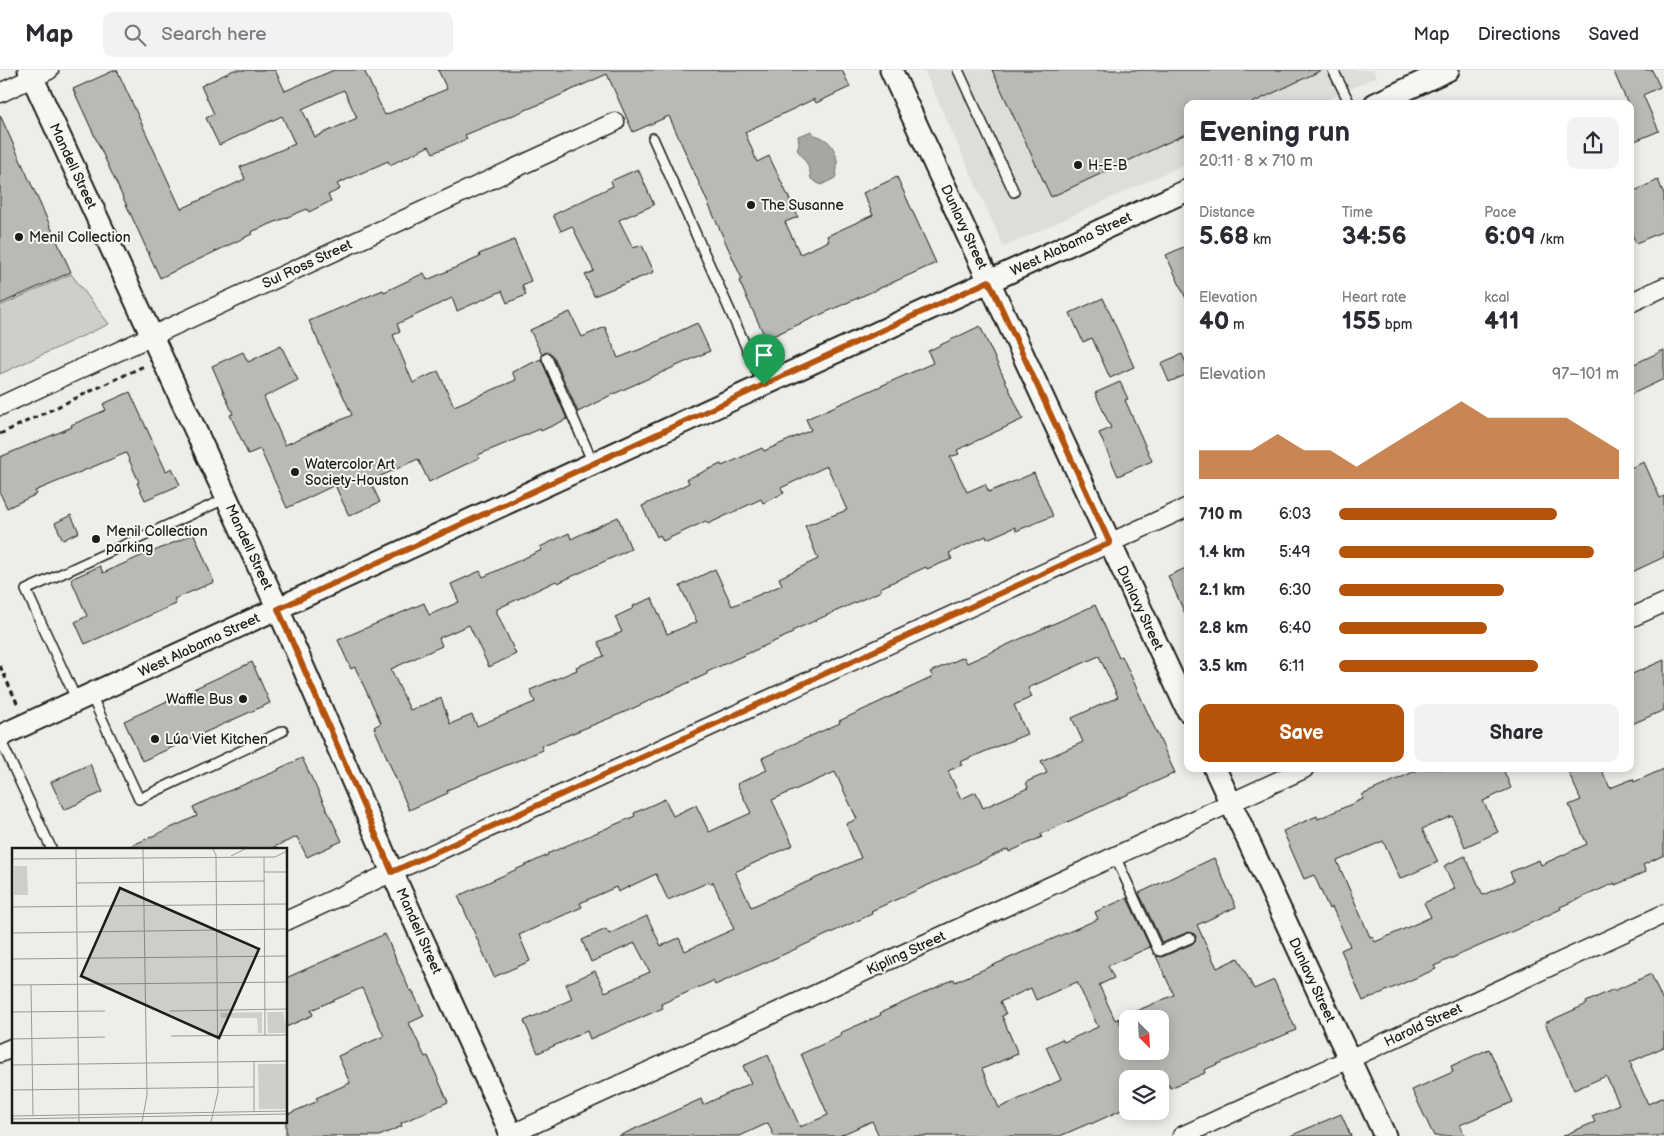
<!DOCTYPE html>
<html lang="en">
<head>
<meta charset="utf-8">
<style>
	body { margin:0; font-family:"Balsamiq Sans",sans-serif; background:#f2f2f3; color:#2b2b33; height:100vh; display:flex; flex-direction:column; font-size:19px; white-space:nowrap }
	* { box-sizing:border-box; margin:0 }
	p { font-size:16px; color:#7c7c81 }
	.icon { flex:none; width:28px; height:28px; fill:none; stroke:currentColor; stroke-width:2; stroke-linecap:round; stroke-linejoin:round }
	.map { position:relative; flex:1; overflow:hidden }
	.drawer { position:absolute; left:1184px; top:30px; width:450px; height:672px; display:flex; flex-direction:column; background:#fff; border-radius:10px; box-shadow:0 2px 12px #0003 }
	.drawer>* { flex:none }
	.needle { width:32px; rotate:156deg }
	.controls { position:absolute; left:1119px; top:940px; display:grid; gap:10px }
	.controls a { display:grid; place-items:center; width:50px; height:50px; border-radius:10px; background:#fff; box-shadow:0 2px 12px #0003; font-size:25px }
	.pin { position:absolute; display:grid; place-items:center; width:42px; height:42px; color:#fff; margin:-51px -21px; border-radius:50% 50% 50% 0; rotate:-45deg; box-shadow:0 0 5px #0007 }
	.pin .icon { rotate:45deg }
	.round { display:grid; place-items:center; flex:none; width:52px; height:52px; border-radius:10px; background:#f2f2f3 }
	.headline { display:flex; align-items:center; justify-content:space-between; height:85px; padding:0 15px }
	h1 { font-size:28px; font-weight:600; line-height:38px }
	.figures { display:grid; grid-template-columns:repeat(3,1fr); gap:8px; height:85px; padding:5px 15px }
	.figures div { display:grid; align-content:center }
	.figures b { font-size:25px; font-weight:600 }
	.figures small { font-size:14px; font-weight:400 }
	.figures p { font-size:14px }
	.chart { height:140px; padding:10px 15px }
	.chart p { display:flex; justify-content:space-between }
	.chart svg { width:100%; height:90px; margin-top:5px; fill:#b45309; opacity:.7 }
	.action { display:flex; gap:10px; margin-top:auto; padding:10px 15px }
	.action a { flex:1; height:58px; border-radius:10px; background:#b45309; color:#fff; font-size:20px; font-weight:600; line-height:58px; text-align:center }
	.action a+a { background:#f2f2f3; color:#2b2b33 }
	ul { padding:0 15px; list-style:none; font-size:16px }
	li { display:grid; grid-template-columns:80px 60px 1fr; align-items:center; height:38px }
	li i { height:12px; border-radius:6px; background:#b45309 }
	header { display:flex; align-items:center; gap:30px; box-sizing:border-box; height:70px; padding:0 25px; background:#fff; border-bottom:1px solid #e1e1e2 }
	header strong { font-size:24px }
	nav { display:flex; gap:28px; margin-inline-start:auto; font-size:18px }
	.search { width:350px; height:45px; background:#f2f2f3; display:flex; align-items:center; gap:12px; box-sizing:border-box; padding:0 18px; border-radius:10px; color:#7c7c81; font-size:19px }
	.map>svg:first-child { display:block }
	.built { fill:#ddddda }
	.green { fill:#cececb; stroke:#757574 }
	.water { fill:#a6a6a3; stroke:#6f6f6d }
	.building { fill:#b9b9b6; stroke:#1c1c1c; fill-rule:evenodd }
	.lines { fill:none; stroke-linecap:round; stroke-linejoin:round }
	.service-casing { stroke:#1c1c1c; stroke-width:12 }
	.minor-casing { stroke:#1c1c1c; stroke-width:21 }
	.tertiary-casing { stroke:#1c1c1c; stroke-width:25 }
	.path { stroke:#1c1c1c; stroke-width:3; stroke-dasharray:5 4; stroke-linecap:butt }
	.service { stroke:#f6f6f2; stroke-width:9 }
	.minor { stroke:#f6f6f2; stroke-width:18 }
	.tertiary { stroke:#f6f6f2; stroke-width:21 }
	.route-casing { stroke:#fff; stroke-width:10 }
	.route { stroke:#b45309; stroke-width:6 }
	.poi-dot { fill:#1c1c1c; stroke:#f6f6f2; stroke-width:2 }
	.labels { text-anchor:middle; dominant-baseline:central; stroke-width:4; stroke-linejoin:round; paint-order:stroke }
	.poi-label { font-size:14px; fill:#1c1c1c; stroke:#f6f6f2; text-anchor:start }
	.street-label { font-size:14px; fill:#1c1c1c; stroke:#f6f6f2 }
	.inset-road { fill:none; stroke:#999997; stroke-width:1 }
	.view { fill:#1c1c1c; fill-opacity:0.15; stroke:#1c1c1c; stroke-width:2.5 }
	.inset-edge { fill:none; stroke:#1c1c1c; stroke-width:2.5 }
</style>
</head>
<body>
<header>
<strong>Map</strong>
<div class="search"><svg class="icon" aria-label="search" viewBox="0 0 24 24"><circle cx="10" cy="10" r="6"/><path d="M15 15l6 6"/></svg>Search here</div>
<nav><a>Map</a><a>Directions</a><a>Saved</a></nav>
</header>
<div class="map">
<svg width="1664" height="1066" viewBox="0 0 1664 1066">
	<rect width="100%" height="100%" fill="#edede9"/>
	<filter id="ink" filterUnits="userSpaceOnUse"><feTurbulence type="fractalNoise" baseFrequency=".02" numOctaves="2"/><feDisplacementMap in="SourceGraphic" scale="10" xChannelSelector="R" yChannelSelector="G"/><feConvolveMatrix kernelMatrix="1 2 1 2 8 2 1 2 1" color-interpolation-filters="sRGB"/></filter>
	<g filter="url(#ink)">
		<path class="built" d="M924,0H1373L1376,7L1317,34H1188L1187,93L1004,177Z"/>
		<path class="green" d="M71,204L109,254L0,304V236Z"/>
		<path class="water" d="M812,61L814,65C835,69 841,90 835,108L821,115L811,109C810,97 805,89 797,80L799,74L798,66Z"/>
		<path class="building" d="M115,0H117L181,139L245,109L240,97L295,74L282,46L219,75L206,48L214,44L201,16L234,0H275L285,21L334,0H364L385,45L447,19L438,0H842L850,17L816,33L814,29L745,62L757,92L769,86L798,147L785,152L800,184L829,171L827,166L873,145L863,123L897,107L936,193L766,269L739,211L742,209L669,46L633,62L607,4L545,32L465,65L467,69L433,83L429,76L390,95L388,91L337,114L340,119L328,125L331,131L309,142L307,139L251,162L252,164L160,208L73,19ZM344,20L357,48L315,67L302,39Z
			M992,0H1322L1250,34H1188V63L1051,127Z
			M1613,0H1652L1660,17L1643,25L1659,61L1630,73V34H1628Z
			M0,45L71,202L0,234Z
			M638,99L654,135L619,150L633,178L642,175L654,202L594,226L585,205L594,201L572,156L561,161L553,145L613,116L611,111Z
			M1658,110L1664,124V161L1636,173L1630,160V123Z
			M514,170L531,211L522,215L526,225L507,233L502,221L457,241L452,228L397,254L400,262L393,265L413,313L438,301L454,336L516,310L512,302L541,289L567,349L541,361L540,359L478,385L479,388L429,412L418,389L370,411L380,432L349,446L335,415L287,438L260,379L248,384L230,345L233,344L212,296L243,282L248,292L281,276L298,310L264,327L285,375L352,345L309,251L383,220L384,222L424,203L427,210L480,187L479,184Z
			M1188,175V233L1166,185Z
			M1103,228L1134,297L1110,308L1092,268L1083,272L1070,243Z
			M570,242L582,267L605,257L618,288L646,277L697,253L710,281L609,326L578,342L553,285L547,282L542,285L530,260Z
			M980,256L1023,349L957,380L959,384L950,387L967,422L985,414L989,422L1034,403L1053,446L1016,461L1015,457L987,469L986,466L949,483L952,489L927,499L926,497L880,518L881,521L792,561L793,563L707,602V604L625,642L541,676L543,680L447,720L448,723L409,740L374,657L381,653L355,597L351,599L338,570L424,533L429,545L459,532L451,514L480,501L483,507L542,480L540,477L569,463L571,469L618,447L631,479L558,513L556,511L497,539V543L516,584L489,597L469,555L439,568L442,576L391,599L410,640L441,628L450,654L472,645L477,656L535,632L530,620L577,600L576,597L604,586L598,572L622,562L615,547L634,538L633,536L652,528L667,564L697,552L680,516L715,499L732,536L782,515L779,508L818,489L805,456L847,440L827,396L781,418L784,423L763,433L761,429L708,454L706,451L663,471L660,465L657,467L642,436L689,413L687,409L721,394L722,396L762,378L764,381L811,360L806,349L933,293L928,281Z
			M1664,280V309L1630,325V296Z
			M1182,284L1188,297V304L1169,312L1161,293Z
			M1120,312L1128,329L1125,330L1152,391L1118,406L1099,363L1111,358L1095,323Z
			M130,322L166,401L172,398L180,415L145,430L137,413L139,412L126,383L35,421L37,424L7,438L0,423V387L72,357L71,355L106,340L103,334Z
			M1644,392L1660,428L1664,426V487L1630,503V398Z
			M71,445L79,462L63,470L55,453Z
			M194,464L214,512L174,529L176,534L85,574L75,552L87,546L71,509L100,496L103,503L152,481V482Z
			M1188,497V550L1168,506Z
			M1095,535L1119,588L1122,586L1175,703L1041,764L1042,767L1009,782L1008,779L871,841L872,844L789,882L715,915L713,911L661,934L663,938L629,953V952L590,969L587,961L538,983L524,951L572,929L566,914L595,901L605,922L650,902L635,873L591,892L582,870L606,859L609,864L647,846L661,876L679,868L685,881L734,859L713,812L710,814L709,812L668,830L656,804L618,822L616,817L580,833L582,837L519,865L530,891L494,907L458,826L548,785L547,784L635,746L634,743L665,729L673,746L696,735L709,762L751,743L737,714L767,700L762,688L840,653L839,651L933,607L930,602L964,587L967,593ZM1099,586L1118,627L1072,648L1083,672L1041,691L1047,703L1026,712L1028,718L983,738L976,722L961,729L948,701L962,695L960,692L1027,664L1014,635L1032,627L1028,618ZM835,702L857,749L846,754L861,788L751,837L735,802L793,775L772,730Z
			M1664,590V640L1630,655V605Z
			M252,592L270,633L142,691L124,651Z
			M302,688L342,771L307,787L297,767L267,780H122L197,746L193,737L214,727L279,700L278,699Z
			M90,694L103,722L64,740L51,712Z
			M1420,699H1503L1511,718L1483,731L1498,762L1465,777L1452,746L1422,759L1438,792L1400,809L1383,771L1337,791L1370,867L1372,866L1375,872L1431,847L1424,833L1455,819L1444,796L1465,786L1483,825L1514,811L1510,802L1539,790L1541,795L1587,774L1569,735L1581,730L1567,699H1601L1610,718L1633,709L1634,712L1664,699V785L1643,795L1646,802L1615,815V813L1560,837L1561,839L1520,858L1434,896L1436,899L1363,931L1341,880L1350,876L1332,837L1329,839L1314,805L1304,809L1283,761L1317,746L1318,749L1363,729L1362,725Z
			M1214,788L1236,837L1197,855L1217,898L1238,888L1254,919L1274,910L1296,960L1204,1000L1205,1003L1170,1018L1169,1015L1160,1019V1009H1128V1037L1091,1054L1090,1053L1060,1066H879L872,1051L839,1066H774L768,1053L740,1066H619L701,1029L703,1035L751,1013L743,996L768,985L800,1057L828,1045L801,984L841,966L840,963L881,945L880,943L920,925L954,909L955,912L1098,849L1095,842L1127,828L1150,877L1108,896L1114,908L1099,915L1115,950L1174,925L1156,886L1162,887L1192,874L1195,871L1196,866L1193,863L1188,862L1162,873L1139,823ZM1077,912L1098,957L1064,972L1062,969L1046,977L1061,1010L999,1038L982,999L1018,984L1002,946L1006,944L1000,932L1031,918L1036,930ZM1118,949H1160V981H1128V969Z
			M385,864L410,921L412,920L424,946L409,953L425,987L428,986L448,1032L401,1053L402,1056L379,1066H286V1045L318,1031L316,1028L350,1013L338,986L384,966L362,918L311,940L313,945L286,957V908Z
			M1651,904L1664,934V977L1630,992L1632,997H1631L1648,1034L1664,1027V1066H1562L1595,1052L1592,1046L1619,1034L1606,1006L1574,1020L1545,953L1587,934L1586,932L1614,919V921Z
			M1489,979L1513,1032L1460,1055L1465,1066H1434L1412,1020L1453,1002L1451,996Z
			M1341,1044L1351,1066H1290Z"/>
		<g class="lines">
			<defs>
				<path id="service" d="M958,0L1014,122
					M1333,0L1350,34
					M653,68L763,315
					M547,288L593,393
					M91,625L139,729L283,661
					M77,631L26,520L227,428
					M0,669L52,780
					M1115,786L1158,880L1160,881L1190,868"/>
				<path id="minor" d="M0,23L49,0
					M1630,233L1664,217
					M0,336L615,52
					M1630,548L1664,533
					M286,851L1188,437
					M0,983L14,977
					M508,1066L1304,699
					M1182,1066L1664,844"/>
				<path id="tertiary" d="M29,0L278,539L392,802L512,1066
					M891,0L1188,641
					M1375,34L1448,0
					M0,666L1188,120
					M1215,699L1385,1066"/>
			</defs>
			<use href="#service" class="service-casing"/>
			<use href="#minor" class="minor-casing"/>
			<use href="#tertiary" class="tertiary-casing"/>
			<path class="path" d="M0,364L144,296
				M0,596L18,635"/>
			<use href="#service" class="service"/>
			<use href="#minor" class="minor"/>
			<use href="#tertiary" class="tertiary"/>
		</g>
	</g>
	<g class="lines" filter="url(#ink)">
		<defs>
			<path id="route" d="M989,211L1110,473L392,802L278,539Z"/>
		</defs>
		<use href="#route" class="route-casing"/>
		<use href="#route" class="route"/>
	</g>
	<g class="poi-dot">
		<circle cx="1078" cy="95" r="5"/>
		<circle cx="751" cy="135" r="5"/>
		<circle cx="19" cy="167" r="5"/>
		<circle cx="295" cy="402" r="5"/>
		<circle cx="96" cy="469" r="5"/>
		<circle cx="243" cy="629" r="5"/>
		<circle cx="155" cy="669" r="5"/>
	</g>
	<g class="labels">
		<g class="poi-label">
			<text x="1088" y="95">H-E-B</text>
			<text x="761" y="135">The Susanne</text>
			<text x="29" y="167">Menil Collection</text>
			<text x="305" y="394">Watercolor Art<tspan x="305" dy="16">Society-Houston</tspan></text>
			<text x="106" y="461">Menil Collection<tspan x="106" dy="16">parking</tspan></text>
			<text x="233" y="629" text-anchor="end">Waffle Bus</text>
			<text x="165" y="669">Lúa Viet Kitchen</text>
		</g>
		<g class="street-label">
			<text transform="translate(73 96) rotate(65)">Mandell Street</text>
			<text transform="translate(964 157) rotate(65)">Dunlavy Street</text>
			<text transform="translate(1071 174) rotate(-25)">West Alabama Street</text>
			<text transform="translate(307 194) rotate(-25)">Sul Ross Street</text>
			<text transform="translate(249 477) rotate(65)">Mandell Street</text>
			<text transform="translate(1140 538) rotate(65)">Dunlavy Street</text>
			<text transform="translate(199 575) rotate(-25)">West Alabama Street</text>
			<text transform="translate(419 861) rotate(66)">Mandell Street</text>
			<text transform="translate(906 883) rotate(-25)">Kipling Street</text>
			<text transform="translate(1312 910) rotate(65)">Dunlavy Street</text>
			<text transform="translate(1423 955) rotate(-25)">Harold Street</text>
		</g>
	</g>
	<g transform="translate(12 778)">
		<rect width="275" height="275" fill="#edede9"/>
		<path d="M2,18H15L16,47H2ZM250,164V185H246L245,170H209L208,165ZM255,164H271L275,185H256ZM246,216H275V261H247Z" fill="#cececb"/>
		<path class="inset-road" d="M64,1L67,274M219,8L233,1M252,9L253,187M0,11L263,9L275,3M252,24H275M65,35L252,33M0,59L275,56M0,85L275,81M0,111L275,108M0,137L275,134M19,137L21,268M158,163L275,161M0,164L93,163M159,188L275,187M0,191L93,189M242,213V264M0,217L275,213M0,242L242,239M0,268L275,263M0,271L275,266M130,274L135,247L131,1M199,274L206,244L204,7L201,1"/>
		<path class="view" d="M108,40L247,101L207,190L69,128Z"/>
		<rect width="275" height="275" class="inset-edge"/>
	</g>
</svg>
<div class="controls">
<a><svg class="needle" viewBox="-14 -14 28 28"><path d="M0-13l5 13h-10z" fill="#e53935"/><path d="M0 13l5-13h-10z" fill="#7c7c81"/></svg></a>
<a><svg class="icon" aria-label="layers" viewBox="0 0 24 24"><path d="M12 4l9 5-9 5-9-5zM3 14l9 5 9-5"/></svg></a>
</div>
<div class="pin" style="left:764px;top:315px;background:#1e9e55"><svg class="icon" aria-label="arrive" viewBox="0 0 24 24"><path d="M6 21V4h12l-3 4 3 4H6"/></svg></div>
<section class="drawer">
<div class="headline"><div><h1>Evening run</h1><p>20:11 · 8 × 710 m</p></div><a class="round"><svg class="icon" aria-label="share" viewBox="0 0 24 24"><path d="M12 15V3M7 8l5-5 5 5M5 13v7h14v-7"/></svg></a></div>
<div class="figures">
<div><p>Distance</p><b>5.68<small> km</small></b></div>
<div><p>Time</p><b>34:56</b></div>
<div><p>Pace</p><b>6:09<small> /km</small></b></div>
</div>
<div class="figures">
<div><p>Elevation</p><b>40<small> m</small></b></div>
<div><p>Heart rate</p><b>155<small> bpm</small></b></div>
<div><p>kcal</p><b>411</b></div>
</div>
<div class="chart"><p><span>Elevation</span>97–101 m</p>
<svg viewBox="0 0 160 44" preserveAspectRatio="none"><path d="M0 44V30L10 30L20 30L30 22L40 30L50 30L60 38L70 30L80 22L90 14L100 6L110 14L120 14L130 14L140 14L150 22L160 30V44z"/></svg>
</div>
<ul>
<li><b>710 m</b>6:03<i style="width:78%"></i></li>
<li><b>1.4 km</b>5:49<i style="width:91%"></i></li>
<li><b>2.1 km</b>6:30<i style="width:59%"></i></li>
<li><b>2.8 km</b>6:40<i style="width:53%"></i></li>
<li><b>3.5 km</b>6:11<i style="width:71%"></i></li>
</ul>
<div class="action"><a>Save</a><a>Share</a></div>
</section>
</div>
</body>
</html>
